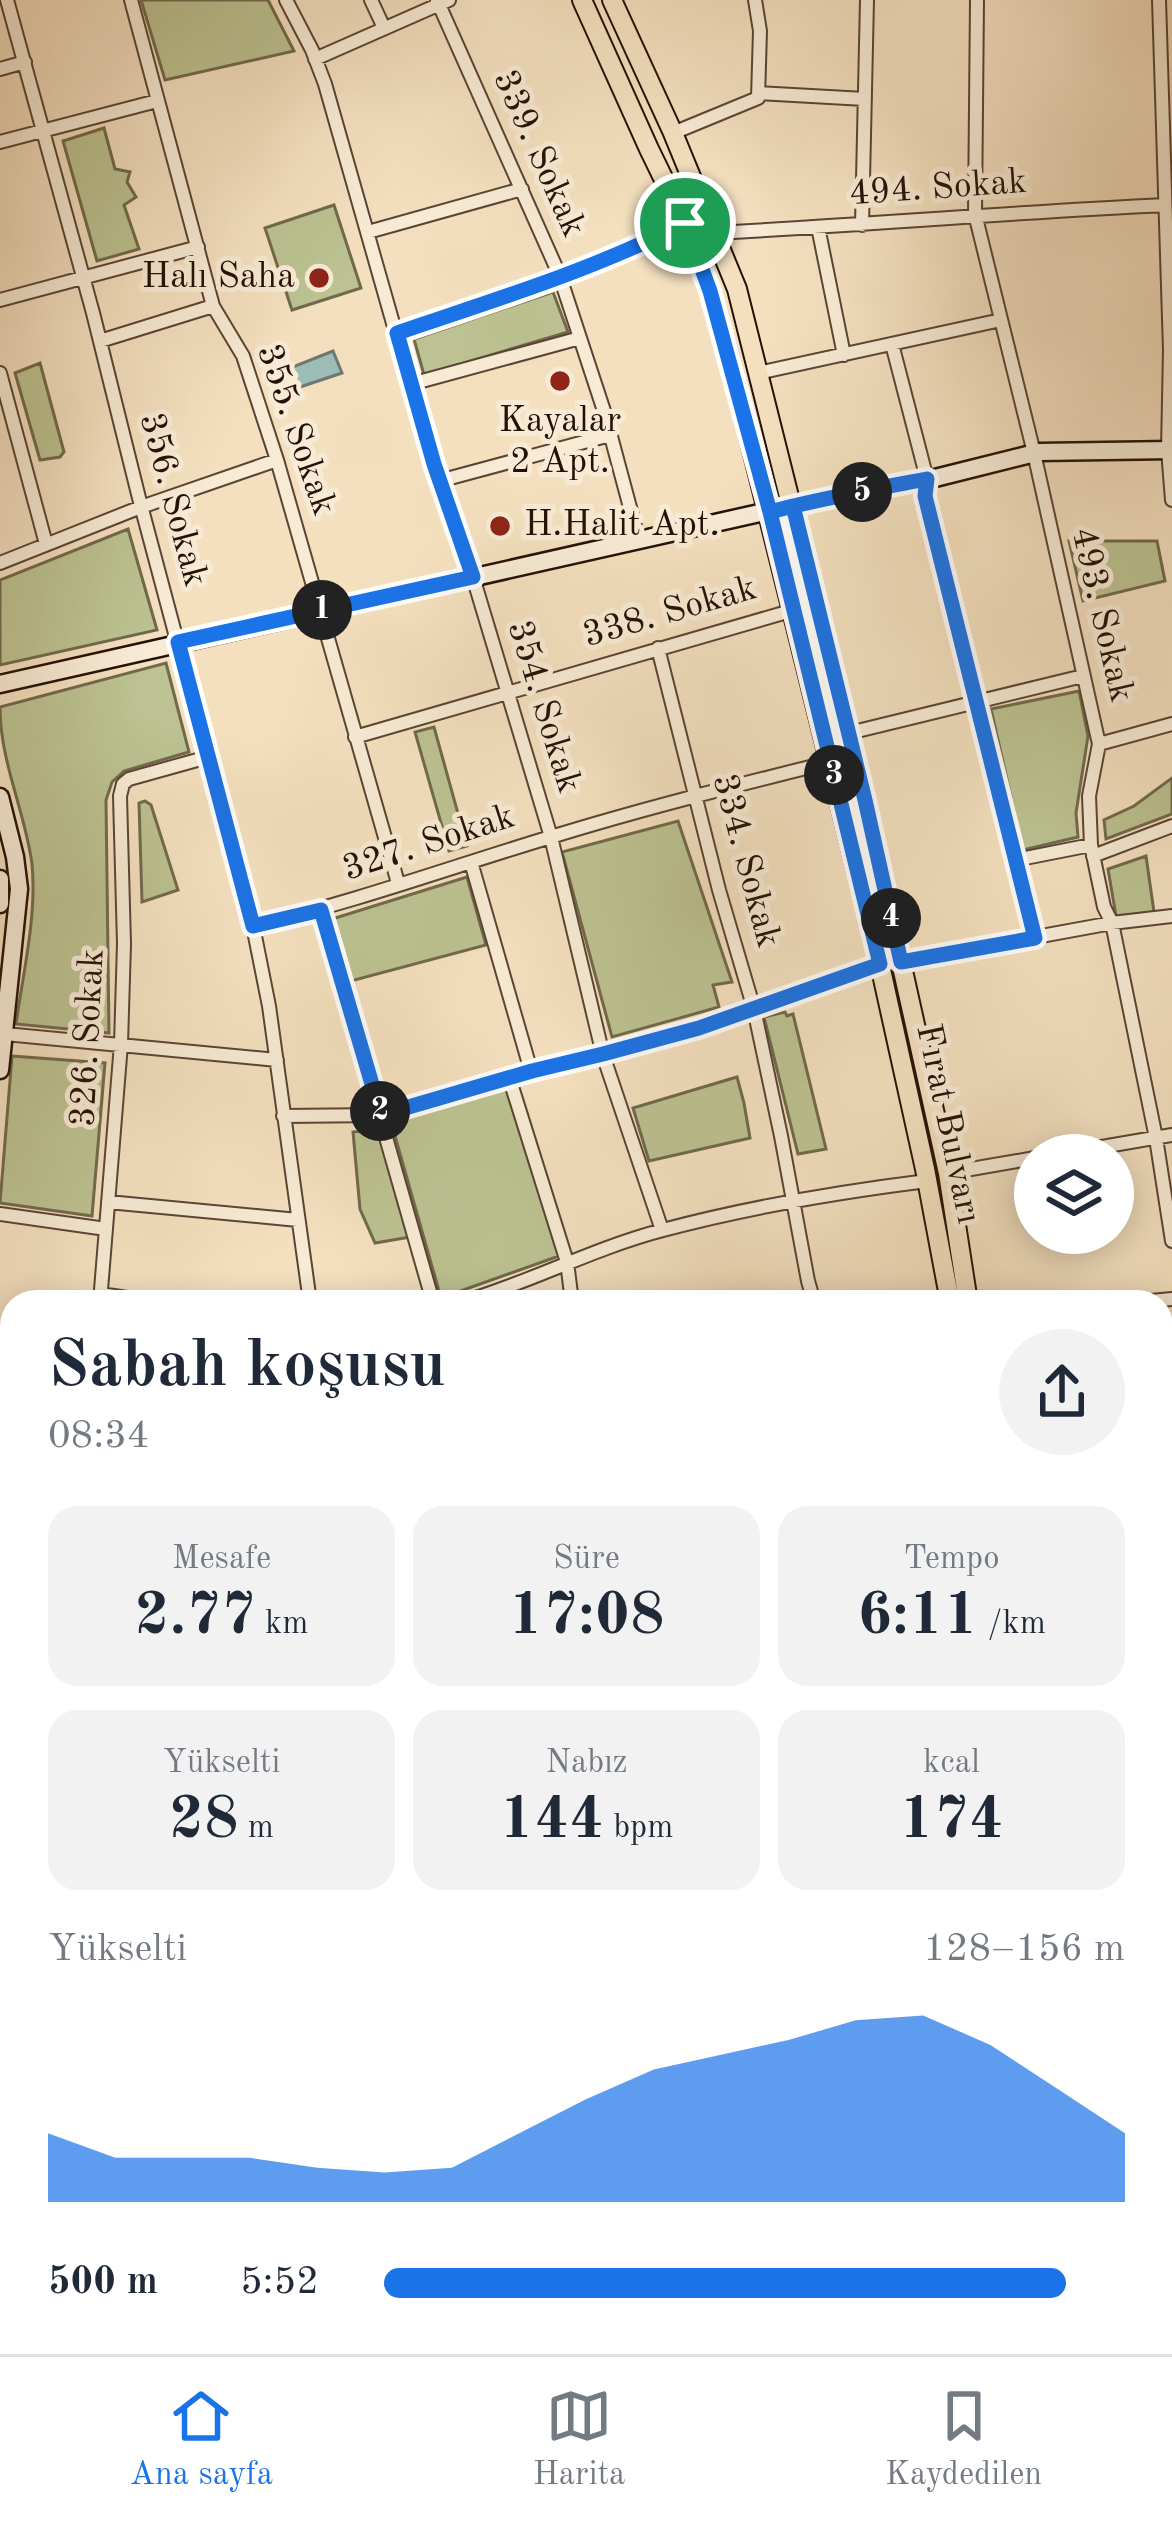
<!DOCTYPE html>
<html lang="tr">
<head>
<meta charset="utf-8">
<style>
	body { margin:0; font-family:"Old Standard TT",serif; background:#f2f2f3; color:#1f2937; height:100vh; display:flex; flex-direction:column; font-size:45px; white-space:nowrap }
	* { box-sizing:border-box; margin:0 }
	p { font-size:39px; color:#747a83 }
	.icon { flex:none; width:66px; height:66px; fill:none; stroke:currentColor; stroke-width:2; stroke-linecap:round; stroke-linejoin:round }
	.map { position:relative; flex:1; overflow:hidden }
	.side { position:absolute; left:0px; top:1290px; width:1173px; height:1065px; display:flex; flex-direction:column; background:#fff; border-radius:36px 36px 0 0; box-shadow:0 6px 30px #0003 }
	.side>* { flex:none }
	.buttons { position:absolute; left:1014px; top:1134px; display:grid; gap:24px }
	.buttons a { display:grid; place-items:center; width:120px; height:120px; border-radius:50%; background:#fff; box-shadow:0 6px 30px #0003; font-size:60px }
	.pin { position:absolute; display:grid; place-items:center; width:102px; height:102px; color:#fff; margin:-51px; border:6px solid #fff; border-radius:50%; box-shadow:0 3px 12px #0007 }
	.km { position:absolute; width:60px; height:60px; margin:-30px; border-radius:50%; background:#222; color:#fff; font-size:33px; line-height:60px; text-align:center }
	.round { display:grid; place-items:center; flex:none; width:126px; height:126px; border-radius:63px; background:#f2f2f3 }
	.headline { display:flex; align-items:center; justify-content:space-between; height:204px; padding:0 48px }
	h1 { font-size:66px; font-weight:700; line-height:90px }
	.stats { display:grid; grid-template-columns:repeat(3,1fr); gap:18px; height:204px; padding:12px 48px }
	.stats div { display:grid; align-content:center; border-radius:30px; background:#f2f2f3; text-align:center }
	.stats b { font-size:60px; font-weight:700 }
	.stats small { font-size:33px; font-weight:400 }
	.stats p { font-size:33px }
	.chart { height:336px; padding:24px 48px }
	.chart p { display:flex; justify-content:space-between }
	.chart svg { width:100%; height:216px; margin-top:12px; fill:#1a73e8; opacity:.7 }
	ul { padding:0 48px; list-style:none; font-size:39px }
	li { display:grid; grid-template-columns:192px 144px 1fr; align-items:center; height:90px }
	li i { height:30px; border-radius:15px; background:#1a73e8 }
	.menu { display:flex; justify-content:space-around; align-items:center; height:168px; border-top:3px solid #e0e1e3; background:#fff; font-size:33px; color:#747a83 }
	.menu a { display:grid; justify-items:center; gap:6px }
	.menu .on { color:#1a73e8 }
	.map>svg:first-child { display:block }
	.green { fill:#bcc291; stroke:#71694c; stroke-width:3 }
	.water { fill:#9cbdb6; stroke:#6d7870; stroke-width:3 }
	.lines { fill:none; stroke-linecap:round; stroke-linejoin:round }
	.street-casing { stroke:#5a4434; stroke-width:16 }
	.secondary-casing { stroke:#261006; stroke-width:21 }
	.primary-casing { stroke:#261006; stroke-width:22 }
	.street { stroke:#f8ebd5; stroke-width:12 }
	.secondary { stroke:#f8ebd5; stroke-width:16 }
	.primary { stroke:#f4e0bf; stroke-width:18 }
	.route-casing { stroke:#fff; stroke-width:24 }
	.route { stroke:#1a73e8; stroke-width:15 }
	.poi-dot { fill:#8f2418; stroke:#f8ebd5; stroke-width:4.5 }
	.labels { text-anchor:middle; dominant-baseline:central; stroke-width:10; stroke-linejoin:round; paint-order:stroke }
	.street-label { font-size:36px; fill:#261006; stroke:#f8ebd5 }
	.poi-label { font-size:36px; fill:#261006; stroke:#f8ebd5; text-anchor:end }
</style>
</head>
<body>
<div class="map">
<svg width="1172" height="2354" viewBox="0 0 1172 2354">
	<rect width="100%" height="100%" fill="#f4e0bf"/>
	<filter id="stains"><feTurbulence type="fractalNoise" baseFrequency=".00167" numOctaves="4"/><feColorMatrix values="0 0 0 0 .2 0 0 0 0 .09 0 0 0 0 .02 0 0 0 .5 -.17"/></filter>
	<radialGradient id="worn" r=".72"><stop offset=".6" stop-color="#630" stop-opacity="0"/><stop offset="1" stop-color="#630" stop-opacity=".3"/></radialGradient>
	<path class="green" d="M141,0H268L294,51L165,80Z
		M104,128L115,169L130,172L127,182L136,197L124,205L139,249L97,261L63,141Z
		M334,205L361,288L292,310L265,228Z
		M553,292L568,332L424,375L414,339Z
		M40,363L64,452L60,457L40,460L15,373Z
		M128,529L157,630L0,665V580Z
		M1069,541H1157L1165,581L1083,601Z
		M166,663L189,752L124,771L112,782L106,800L109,1033L16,1024C23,973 37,916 32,864C25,811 0,762 0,707Z
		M1079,691L1088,736L1076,813L1078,837L1023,850L991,709Z
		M434,727L467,846L449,851L415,732Z
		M1172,778V814L1106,839L1104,820L1134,806Z
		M145,801L151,805L178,890L142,902L139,803Z
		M678,821L732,982L713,985L719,1007L612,1037L562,852Z
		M1146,856L1154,912L1116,916L1108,869Z
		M467,877L486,945L351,981L332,919Z
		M785,1012L787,1016L793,1014L826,1149L798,1154L764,1017Z
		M12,1056L105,1063L92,1216L0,1203Z
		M737,1077L744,1103L750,1138L649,1161L633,1108Z
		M506,1087L559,1256L441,1298L391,1122Z
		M379,1129L410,1237L375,1243L360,1209L353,1132Z
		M12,1567V1686H0V1574Z
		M796,2343H915L914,2354H785Z
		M1051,2343H1133L1132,2354H1050Z"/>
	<path class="water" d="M333,351L342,373L297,388L290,368Z"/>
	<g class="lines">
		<defs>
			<path id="street" d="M7,0L93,313L139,498L253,926L269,1006L310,1302
				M131,0L213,306L243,356L277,460L398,883
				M286,0L312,50L325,84L433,464L473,577L551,837L603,1055L662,1230
				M371,0L384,28
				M437,0L559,274L605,414L639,541
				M977,0L975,214L1034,453L1099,744L1089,796L1091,845L1104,907L1112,923L1156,1138L1172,1241
				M1159,0L1170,350L1168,450L1172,500
				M315,59L449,0
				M0,69L25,62
				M758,93L865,99
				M673,133L758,98L760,31L755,0
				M0,142L157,101
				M862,225L867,0
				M818,227L844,355
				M368,232L522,189
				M715,233C865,225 1015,212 1165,205
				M0,300L198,247
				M397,333C495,300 593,269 685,223
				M100,341L213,306
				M892,344L927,479L925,496L1035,939
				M0,373L46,544
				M758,373L1001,320
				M411,384L580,338
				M439,481L610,435
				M0,563L141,507L277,460
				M658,648L719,890L754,1009L781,1136L808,1281L814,1302
				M849,733L1083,676
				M355,737L794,610
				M1099,744L1172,724
				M1093,856L1172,826
				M1015,860L1091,845
				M471,862L531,1071
				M321,910L433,1302
				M253,926C355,902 454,866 554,836C645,808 738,785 830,762
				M900,962L1112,923L1172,916
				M5,1034L277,1060
				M509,1077L567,1262L572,1302
				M283,1116L381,1115L531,1071L603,1055L699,1028L880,965
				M1055,1155L1172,1135
				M948,1173L1035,1158
				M108,1202L298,1220
				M0,1214L106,1229
				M101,1294L153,1302
				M100,1302L121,1044L124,944L120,796L123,784L129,779L208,757
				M463,1302C531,1282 594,1248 663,1230C749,1207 839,1192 927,1181
				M1140,1302L1172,1299
				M0,1693H12
				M1161,1939L1172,1927
				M0,1982H12
				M0,2181H12
				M1161,2214L1172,2202
				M1161,2292H1172
				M186,2354V2343
				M351,2354L356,2351L437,2352
				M598,2354L599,2343
				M774,2354L785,2343
				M1149,2354L1150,2343"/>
			<path id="secondary" d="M0,684L817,500L935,478L1039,452L1172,450
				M0,797L15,857L19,889L0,1070
				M0,879V904"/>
			<path id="primary" d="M582,0L649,149L685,223L708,284L731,365L880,965L925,1169L950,1302
				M612,0L673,133L737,289L865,800L948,1173L968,1302
				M1161,1468L1172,1469
				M0,1476L12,1478
				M1161,1490L1172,1489
				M0,1524L12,1520
				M939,2354V2343
				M961,2354L962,2343"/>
		</defs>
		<use href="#street" class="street-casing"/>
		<use href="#secondary" class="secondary-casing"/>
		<use href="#primary" class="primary-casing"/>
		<use href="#street" class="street"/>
		<use href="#secondary" class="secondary"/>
		<use href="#primary" class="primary"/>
	</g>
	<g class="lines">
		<defs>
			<path id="route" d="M685,223C593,270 494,300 397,333L434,464L473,577L178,642L253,926L321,910L381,1115L532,1071L603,1054L699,1028L880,964L770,512L793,506L865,800L901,962L1035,938L925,496L927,479C874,489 822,498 770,512L710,291L685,223"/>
		</defs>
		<use href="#route" class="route-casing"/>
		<use href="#route" class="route"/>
	</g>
	<g class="poi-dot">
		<circle cx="319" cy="278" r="12"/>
		<circle cx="560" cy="381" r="12"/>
		<circle cx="500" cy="526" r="12"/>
	</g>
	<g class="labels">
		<g class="street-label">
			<text transform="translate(538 154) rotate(66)">339. Sokak</text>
			<text transform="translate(938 189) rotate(-4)">494. Sokak</text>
			<text transform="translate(295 430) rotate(71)">355. Sokak</text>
			<text transform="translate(172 500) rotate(75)">356. Sokak</text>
			<text transform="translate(670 613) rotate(-16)">338. Sokak</text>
			<text transform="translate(1101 615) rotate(77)">493. Sokak</text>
			<text transform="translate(543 707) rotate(73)">354. Sokak</text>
			<text transform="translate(429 844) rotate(-18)">327. Sokak</text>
			<text transform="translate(745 861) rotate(75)">334. Sokak</text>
			<text transform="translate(89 1038) rotate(-87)">326. Sokak</text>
			<text transform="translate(947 1124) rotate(78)">Fırat Bulvarı</text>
		</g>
		<g class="poi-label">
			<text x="295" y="278">Halı Saha</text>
			<text x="560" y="422" text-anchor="middle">Kayalar<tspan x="560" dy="41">2 Apt.</tspan></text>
			<text x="524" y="526" text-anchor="start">H.Halit Apt.</text>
		</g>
	</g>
	<rect width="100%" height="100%" filter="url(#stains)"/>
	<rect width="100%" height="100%" fill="url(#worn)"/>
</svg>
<div class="buttons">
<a><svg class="icon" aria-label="layers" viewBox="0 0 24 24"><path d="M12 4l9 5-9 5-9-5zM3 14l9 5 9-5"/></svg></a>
</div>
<div class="pin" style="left:685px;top:223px;background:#1e9e55"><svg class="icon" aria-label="arrive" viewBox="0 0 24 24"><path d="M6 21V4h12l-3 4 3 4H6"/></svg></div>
<b class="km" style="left:322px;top:610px">1</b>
<b class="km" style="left:380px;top:1111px">2</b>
<b class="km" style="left:834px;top:775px">3</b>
<b class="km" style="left:891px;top:918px">4</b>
<b class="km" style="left:862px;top:492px">5</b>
<section class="side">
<div class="headline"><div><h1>Sabah koşusu</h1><p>08:34</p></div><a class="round"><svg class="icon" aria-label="share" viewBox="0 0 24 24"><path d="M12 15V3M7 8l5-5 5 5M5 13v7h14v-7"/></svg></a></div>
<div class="stats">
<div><p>Mesafe</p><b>2.77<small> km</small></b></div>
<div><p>Süre</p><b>17:08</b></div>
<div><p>Tempo</p><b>6:11<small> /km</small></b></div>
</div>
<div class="stats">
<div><p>Yükselti</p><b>28<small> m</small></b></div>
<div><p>Nabız</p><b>144<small> bpm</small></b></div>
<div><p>kcal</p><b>174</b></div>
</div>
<div class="chart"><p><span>Yükselti</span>128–156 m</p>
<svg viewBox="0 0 160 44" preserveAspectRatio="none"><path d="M0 44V30L10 35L20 35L30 35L40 37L50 38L60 37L70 30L80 23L90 17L100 14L110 11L120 7L130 6L140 12L150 21L160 30V44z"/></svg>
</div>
<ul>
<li><b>500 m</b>5:52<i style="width:92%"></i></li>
</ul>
</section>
</div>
<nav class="menu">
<a class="on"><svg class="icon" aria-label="home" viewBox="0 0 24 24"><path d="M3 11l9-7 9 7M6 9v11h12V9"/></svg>Ana sayfa</a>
<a><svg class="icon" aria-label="map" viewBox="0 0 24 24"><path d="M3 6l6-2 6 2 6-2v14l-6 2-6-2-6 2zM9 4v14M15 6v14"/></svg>Harita</a>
<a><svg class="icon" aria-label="saved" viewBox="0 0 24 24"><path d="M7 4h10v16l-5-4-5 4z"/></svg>Kaydedilen</a>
</nav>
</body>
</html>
